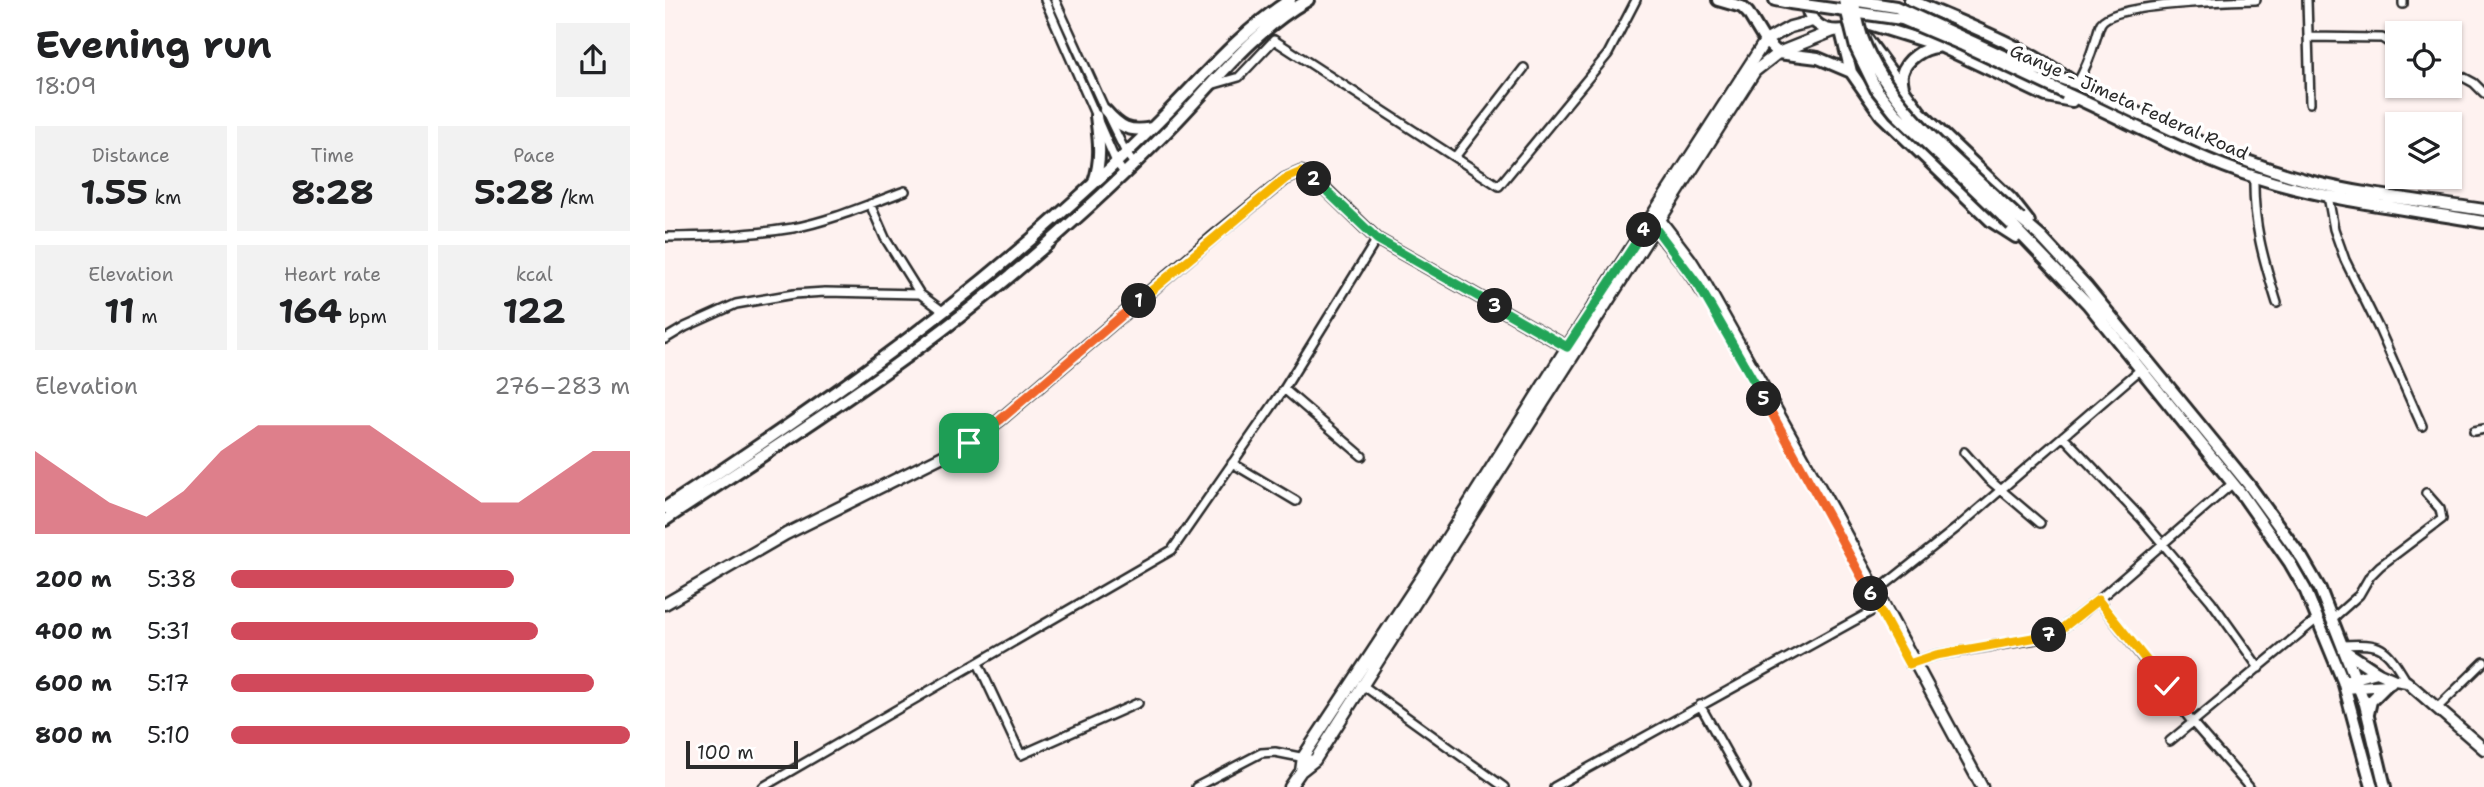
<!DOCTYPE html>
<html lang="en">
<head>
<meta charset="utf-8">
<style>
	body { margin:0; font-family:"Shantell Sans",sans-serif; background:#f2f2f2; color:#202124; height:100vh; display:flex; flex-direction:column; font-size:26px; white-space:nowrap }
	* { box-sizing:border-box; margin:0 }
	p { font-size:23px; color:#757577 }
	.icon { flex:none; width:38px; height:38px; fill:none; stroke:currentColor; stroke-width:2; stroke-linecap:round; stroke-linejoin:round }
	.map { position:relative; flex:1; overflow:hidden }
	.panel { display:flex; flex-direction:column; background:#fff; width:665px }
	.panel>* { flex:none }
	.fabs { position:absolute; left:1720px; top:21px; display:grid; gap:14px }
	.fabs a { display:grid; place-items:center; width:77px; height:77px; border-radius:0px; background:#fff; box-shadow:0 2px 5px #0004; font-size:35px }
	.scale { position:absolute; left:21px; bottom:18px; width:112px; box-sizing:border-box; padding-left:7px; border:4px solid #2b2b2b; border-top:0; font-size:19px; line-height:24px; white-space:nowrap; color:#2b2b2b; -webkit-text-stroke:5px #fff; paint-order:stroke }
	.pin { position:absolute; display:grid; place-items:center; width:60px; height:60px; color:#fff; margin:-30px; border-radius:14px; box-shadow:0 4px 10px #0006 }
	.km { position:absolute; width:35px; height:35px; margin:-18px; border-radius:50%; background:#222; color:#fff; font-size:19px; line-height:35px; text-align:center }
	.round { display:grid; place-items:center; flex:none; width:74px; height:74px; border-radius:0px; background:#f2f2f2 }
	.overview { display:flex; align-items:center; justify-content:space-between; height:119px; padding:0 35px }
	h1 { font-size:38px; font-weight:700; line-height:52px }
	.stats { display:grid; grid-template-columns:repeat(3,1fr); gap:10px; height:119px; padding:7px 35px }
	.stats div { display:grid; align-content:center; border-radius:0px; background:#f2f2f2; text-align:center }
	.stats b { font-size:35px; font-weight:700 }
	.stats small { font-size:19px; font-weight:400 }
	.stats p { font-size:19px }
	.chart { height:196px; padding:14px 35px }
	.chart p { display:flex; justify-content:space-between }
	.chart svg { width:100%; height:126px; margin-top:7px; fill:#d1495b; opacity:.7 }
	ul { padding:0 35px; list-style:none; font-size:23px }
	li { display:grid; grid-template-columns:112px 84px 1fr; align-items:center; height:52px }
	li i { height:18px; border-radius:9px; background:#d1495b }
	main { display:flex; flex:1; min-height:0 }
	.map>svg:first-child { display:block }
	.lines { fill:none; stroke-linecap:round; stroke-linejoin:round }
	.street-casing { stroke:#2b2b2b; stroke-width:12 }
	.secondary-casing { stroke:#2b2b2b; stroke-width:15 }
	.primary-casing { stroke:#2b2b2b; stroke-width:16 }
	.street { stroke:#fff; stroke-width:7 }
	.secondary { stroke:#fff; stroke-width:10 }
	.primary { stroke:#fff; stroke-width:10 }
	.primary-bridge-casing { stroke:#2b2b2b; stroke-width:16; stroke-linecap:butt }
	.primary-bridge { stroke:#fff; stroke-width:10 }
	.split-1-casing { stroke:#fff; stroke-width:14 }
	.split-2-casing { stroke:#fff; stroke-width:14 }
	.split-3-casing { stroke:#fff; stroke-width:14 }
	.split-4-casing { stroke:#fff; stroke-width:14 }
	.split-5-casing { stroke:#fff; stroke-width:14 }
	.split-6-casing { stroke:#fff; stroke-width:14 }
	.split-7-casing { stroke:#fff; stroke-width:14 }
	.split-8-casing { stroke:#fff; stroke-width:14 }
	.split-1 { stroke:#f0652b; stroke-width:9 }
	.split-2 { stroke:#f5b400; stroke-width:9 }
	.split-3 { stroke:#22a559; stroke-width:9 }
	.split-4 { stroke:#22a559; stroke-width:9 }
	.split-5 { stroke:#22a559; stroke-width:9 }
	.split-6 { stroke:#f0652b; stroke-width:9 }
	.split-7 { stroke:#f5b400; stroke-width:9 }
	.split-8 { stroke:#f5b400; stroke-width:9 }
	.labels { text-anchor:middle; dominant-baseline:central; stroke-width:7; stroke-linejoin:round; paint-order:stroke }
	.street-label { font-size:18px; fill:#2b2b2b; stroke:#fff }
</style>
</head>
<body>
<main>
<section class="panel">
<div class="overview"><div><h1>Evening run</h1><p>18:09</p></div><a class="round"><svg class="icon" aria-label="share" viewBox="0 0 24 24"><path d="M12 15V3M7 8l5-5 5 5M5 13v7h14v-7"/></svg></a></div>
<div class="stats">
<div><p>Distance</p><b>1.55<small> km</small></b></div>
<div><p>Time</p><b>8:28</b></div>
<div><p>Pace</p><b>5:28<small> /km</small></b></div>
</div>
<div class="stats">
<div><p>Elevation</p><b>11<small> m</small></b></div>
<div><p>Heart rate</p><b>164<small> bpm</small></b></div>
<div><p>kcal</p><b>122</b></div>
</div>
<div class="chart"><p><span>Elevation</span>276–283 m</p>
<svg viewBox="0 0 160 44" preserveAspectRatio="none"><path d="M0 44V15L10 24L20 33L30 38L40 29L50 15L60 6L70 6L80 6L90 6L100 15L110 24L120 33L130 33L140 24L150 15L160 15V44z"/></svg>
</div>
<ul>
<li><b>200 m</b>5:38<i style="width:71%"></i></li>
<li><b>400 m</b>5:31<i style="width:77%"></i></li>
<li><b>600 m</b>5:17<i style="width:91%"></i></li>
<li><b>800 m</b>5:10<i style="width:100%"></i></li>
</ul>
</section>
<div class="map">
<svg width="1819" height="787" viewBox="0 0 1819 787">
	<rect width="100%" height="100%" fill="#fef2f0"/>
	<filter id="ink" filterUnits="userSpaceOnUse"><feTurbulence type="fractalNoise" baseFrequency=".0143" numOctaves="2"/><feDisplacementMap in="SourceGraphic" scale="14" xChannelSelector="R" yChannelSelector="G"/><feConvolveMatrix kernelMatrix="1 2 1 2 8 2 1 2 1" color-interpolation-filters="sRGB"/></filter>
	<g filter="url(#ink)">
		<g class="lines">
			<defs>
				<path id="street" d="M380,0L451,162L459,173
					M390,0L440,110L461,153L469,164
					M1642,0L1645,103
					M1738,4V0
					M1643,37L1717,38L1732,48
					M1785,70L1809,83L1819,93
					M1412,84C1419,71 1425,58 1429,44C1432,37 1433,29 1436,23C1449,3 1564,1 1591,0
					M546,85L574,77L609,40L834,186L943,54L971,0
					M790,157L859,68
					M1589,177C1588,224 1598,258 1612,303
					M1663,196L1669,229L1680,260L1715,331L1757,426
					M205,204L220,238L255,294
					M0,237C43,237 86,235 128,228C166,221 204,204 240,191
					M0,339L20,327L71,304L129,294L160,292L255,294L279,312
					M619,389L697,456
					M1809,431L1819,429
					M1398,436L1475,517L1546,601L1594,668
					M1299,452L1322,478L1375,523
					M567,463L631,501
					M1206,596L1294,526L1476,369
					M1433,600L1528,723L1584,787
					M1666,620L1694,595L1705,576L1715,566L1777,519L1775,509L1761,493
					M1677,645C1719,643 1720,646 1742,682
					M313,663L356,755L473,703
					M1244,664L1271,655L1371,639L1395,630L1433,600L1568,483
					M696,684L839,787
					M1035,705L1081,787
					M1772,708L1819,662
					M1505,741L1652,619
					M98,787L507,550L619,389L712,239
					M531,787L596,753L610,752L650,760
					M889,787L1218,605"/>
				<path id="secondary" d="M992,216L1025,259L1040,283L1167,509L1317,787
					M987,225L1019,265L1039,294
					M0,604L121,534L304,443L335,420L552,234L620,179L636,172L648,177L712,239L902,347
					M1683,680L1712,672L1730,680L1742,682L1819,749
					M1680,688L1722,685L1726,683
					M636,771L638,757L772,554L902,347L1100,41L1125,27L1148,21
					M625,787L636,771L650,760L1090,71L1113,53L1168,31"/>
				<path id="primary" d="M1053,0L1077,7L1083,13L1100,41L1113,53L1153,58L1186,72
					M1110,0L1125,3
					M1141,0C1142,23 1161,35 1183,29
					M1245,0C1300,24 1358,45 1407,81
					M1195,21L1275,46L1381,96L1407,101
					M1176,31L1186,72L1216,115L1326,221L1351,237
					M1199,35L1255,112L1346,199L1364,222
					M1401,80L1412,84C1488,121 1562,159 1644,181C1701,196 1761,201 1819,210
					M1239,92C1238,87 1236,79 1237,74C1241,59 1259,48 1272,47
					M1400,93C1463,121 1524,156 1590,177C1664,201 1743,209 1819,222
					M440,110C455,127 464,133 487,128
					M429,182C437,159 434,140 431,116
					M1355,219L1376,237L1422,287L1584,485L1637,558L1655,589L1700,704L1720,787
					M1347,225L1423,304L1578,496L1625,563L1640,589L1678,681L1707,787
					M0,508C138,417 273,324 396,213C433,180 470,146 504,111C542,72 579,29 625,0
					M0,520C133,432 270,346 389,238C431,201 473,162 512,121C553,78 590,30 643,0
					M1680,651L1712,672
					M1703,714L1706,701L1722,685"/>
			</defs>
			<use href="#street" class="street-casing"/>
			<use href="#secondary" class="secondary-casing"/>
			<use href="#primary" class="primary-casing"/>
			<use href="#street" class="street"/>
			<use href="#secondary" class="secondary"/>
			<use href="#primary" class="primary"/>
			<defs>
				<path id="primary-bridge" d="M1179,0L1191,48L1211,89L1230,113L1347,225
					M1187,0L1231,7L1338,56L1401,80
					M1188,0C1191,12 1193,25 1197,37C1223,109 1300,167 1355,219
					M1125,3L1237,19L1298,45L1400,93"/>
			</defs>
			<use href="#primary-bridge" class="primary-bridge-casing"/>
			<use href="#primary-bridge" class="primary-bridge"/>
		</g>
	</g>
	<g class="lines" filter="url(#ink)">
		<defs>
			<path id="split-1" d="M304,443L335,420L474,301"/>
			<path id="split-2" d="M474,301L620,179L636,172L649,179"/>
			<path id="split-3" d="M649,179L712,239L830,306"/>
			<path id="split-4" d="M830,306L902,347L979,230"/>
			<path id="split-5" d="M979,230L985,221L1034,286L1099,399"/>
			<path id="split-6" d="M1099,399L1206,594"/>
			<path id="split-7" d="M1206,594L1244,664L1271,655L1384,635"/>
			<path id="split-8" d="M1384,635L1395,630L1433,600L1502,686"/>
		</defs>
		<use href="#split-1" class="split-1-casing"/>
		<use href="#split-2" class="split-2-casing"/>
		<use href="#split-3" class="split-3-casing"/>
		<use href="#split-4" class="split-4-casing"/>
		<use href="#split-5" class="split-5-casing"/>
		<use href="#split-6" class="split-6-casing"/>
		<use href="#split-7" class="split-7-casing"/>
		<use href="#split-8" class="split-8-casing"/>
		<use href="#split-1" class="split-1"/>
		<use href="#split-2" class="split-2"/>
		<use href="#split-3" class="split-3"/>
		<use href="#split-4" class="split-4"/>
		<use href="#split-5" class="split-5"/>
		<use href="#split-6" class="split-6"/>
		<use href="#split-7" class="split-7"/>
		<use href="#split-8" class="split-8"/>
	</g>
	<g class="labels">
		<g class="street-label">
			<text transform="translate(1464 102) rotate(24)">Ganye - Jimeta Federal Road</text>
		</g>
	</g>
</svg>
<div class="fabs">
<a><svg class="icon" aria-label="locate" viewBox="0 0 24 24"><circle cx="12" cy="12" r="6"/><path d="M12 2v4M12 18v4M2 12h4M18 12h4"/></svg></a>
<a><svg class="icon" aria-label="layers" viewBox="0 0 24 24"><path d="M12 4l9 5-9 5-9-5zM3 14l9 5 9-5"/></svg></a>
</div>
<div class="scale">100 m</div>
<div class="pin" style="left:304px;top:443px;background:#1e9e55"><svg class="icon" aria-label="arrive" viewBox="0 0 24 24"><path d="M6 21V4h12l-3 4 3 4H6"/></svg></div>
<div class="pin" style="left:1502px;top:686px;background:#d93025"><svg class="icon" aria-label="check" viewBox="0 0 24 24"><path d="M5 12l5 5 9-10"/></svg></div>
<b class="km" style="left:474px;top:301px">1</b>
<b class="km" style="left:649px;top:179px">2</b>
<b class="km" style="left:830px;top:306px">3</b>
<b class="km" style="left:979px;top:230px">4</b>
<b class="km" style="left:1099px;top:399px">5</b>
<b class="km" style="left:1206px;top:594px">6</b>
<b class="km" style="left:1384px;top:635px">7</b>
</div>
</main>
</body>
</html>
